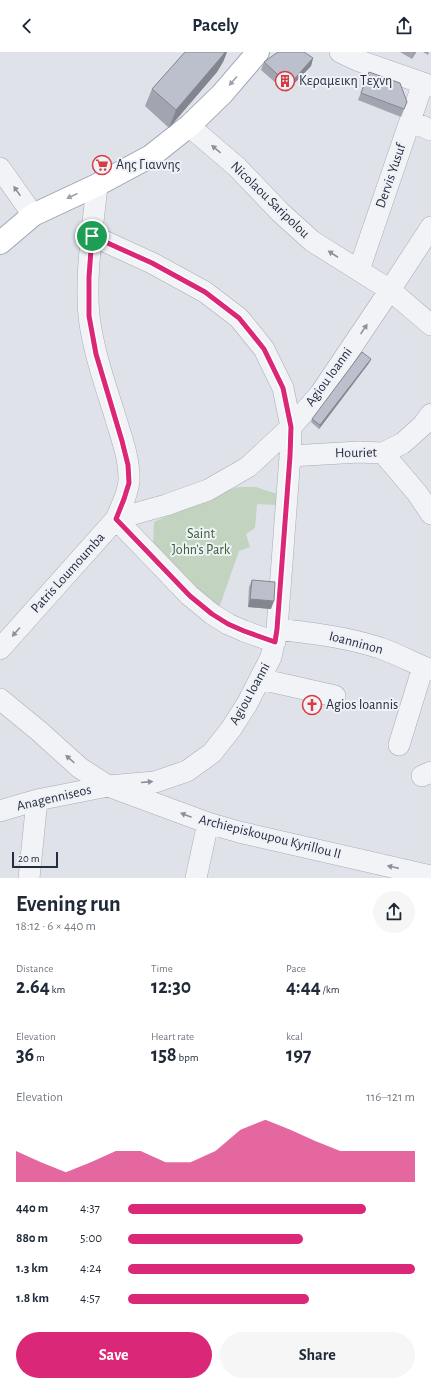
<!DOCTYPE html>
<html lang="en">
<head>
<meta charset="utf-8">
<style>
	body { margin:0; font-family:"Alegreya Sans",sans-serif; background:#f6f6f7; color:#1f2937; height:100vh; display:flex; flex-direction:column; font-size:15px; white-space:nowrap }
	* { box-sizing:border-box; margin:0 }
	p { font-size:13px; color:#747a83 }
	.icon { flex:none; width:22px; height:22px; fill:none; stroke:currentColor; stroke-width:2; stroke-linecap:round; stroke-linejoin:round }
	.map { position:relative; height:826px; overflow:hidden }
	.details { display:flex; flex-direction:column; background:#fff; flex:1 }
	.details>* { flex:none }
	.scale { position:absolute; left:12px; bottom:10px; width:46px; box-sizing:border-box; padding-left:4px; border:2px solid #272d41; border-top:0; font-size:11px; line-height:14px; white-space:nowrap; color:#272d41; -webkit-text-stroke:3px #eef1f6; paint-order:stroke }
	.pin { position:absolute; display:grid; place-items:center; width:34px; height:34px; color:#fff; margin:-17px; border:2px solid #fff; border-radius:50%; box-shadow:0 1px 4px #0007 }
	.round { display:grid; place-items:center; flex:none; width:42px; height:42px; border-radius:21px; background:#f6f6f7 }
	.headline { display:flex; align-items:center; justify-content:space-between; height:68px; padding:0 16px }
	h1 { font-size:22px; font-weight:600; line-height:30px }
	.stats { display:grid; grid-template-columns:repeat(3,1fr); gap:6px; height:68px; padding:4px 16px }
	.stats div { display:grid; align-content:center }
	.stats b { font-size:20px; font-weight:600 }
	.stats small { font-size:11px; font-weight:400 }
	.stats p { font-size:11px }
	.chart { height:112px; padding:8px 16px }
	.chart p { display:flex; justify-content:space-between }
	.chart svg { width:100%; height:72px; margin-top:4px; fill:#db2777; opacity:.7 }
	.action { display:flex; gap:8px; margin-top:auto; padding:8px 16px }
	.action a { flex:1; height:46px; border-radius:24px; background:#db2777; color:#fff; font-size:16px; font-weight:600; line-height:46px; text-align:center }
	.action a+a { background:#f6f6f7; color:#1f2937 }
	ul { padding:0 16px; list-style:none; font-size:13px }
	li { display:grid; grid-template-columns:64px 48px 1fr; align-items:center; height:30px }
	li i { height:10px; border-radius:5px; background:#db2777 }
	header { display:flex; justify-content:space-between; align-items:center; height:52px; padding:0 16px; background:#fff; font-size:18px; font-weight:600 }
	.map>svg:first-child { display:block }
	.green { fill:#c2d3bf }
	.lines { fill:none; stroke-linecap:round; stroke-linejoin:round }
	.minor-casing { stroke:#a8acb7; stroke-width:22 }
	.major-casing { stroke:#9da4b5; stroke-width:24 }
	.minor { stroke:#f2f3f7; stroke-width:21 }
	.major { stroke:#fff; stroke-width:22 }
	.wall { fill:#a2a5af }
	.shaded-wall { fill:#84868f }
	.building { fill:#bcc0cc; stroke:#84868f }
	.oneway { fill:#9ea0aa }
	.oneway2 { fill:#8c909c }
	.route-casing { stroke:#fff; stroke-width:8 }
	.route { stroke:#db2777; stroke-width:5 }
	.labels { text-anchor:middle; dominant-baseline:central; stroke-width:4; stroke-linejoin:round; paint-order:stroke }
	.poi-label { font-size:14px; fill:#272d41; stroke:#eef1f6; text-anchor:start }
	.street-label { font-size:14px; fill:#272d41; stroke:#eef1f6 }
	.park-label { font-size:14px; fill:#365e33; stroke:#eef1f6 }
</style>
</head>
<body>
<header><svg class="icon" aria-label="back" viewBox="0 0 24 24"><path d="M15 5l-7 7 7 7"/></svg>Pacely<svg class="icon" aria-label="share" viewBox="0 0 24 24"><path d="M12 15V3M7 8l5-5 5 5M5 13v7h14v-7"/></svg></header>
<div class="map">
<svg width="431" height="826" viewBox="0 0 431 826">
	<rect width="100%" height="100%" fill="#dfe2e9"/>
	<path class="green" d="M238,435H256L280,443L277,453L257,452L255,476L246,482L250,495L239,499L218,559L153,494L154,470L205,447Z"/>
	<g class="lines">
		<defs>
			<path id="minor" d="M340,0L357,8L431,34
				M410,69L431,78
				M189,74L237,115L280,160L312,189L390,238L431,273
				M0,116L33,163
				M359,218L423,31
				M383,401L417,441L431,462
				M290,404L359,400L383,401L403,391L423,373L431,362
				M116,467L166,453L208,438L248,415L291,375L320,342L390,238L431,175
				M116,467L189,543L212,562L228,572L244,579L275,590
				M277,577C312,581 346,585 380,596C397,602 414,611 431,618
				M0,597L116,467C121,455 128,442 129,429C130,407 121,385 115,364C105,332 93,298 89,264C85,222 93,175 97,133
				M260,627L335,644
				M0,647L39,679L80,716L108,734L208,771L239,780L431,824
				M399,693L423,615
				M422,724L431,720
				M0,759L37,748L108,734L155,730L187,719L212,701L231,677L247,652L271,605L277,577L290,404L291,375L283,336L264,297L239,266L205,240L152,211L93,184
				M29,826L37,748
				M196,826L208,771"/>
			<path id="major" d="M0,191L33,163L97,133L151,104L189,74L222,42L258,0"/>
		</defs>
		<use href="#minor" class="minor-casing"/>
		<use href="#major" class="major-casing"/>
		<use href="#minor" class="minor"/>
		<use href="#major" class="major"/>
	</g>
	<path class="wall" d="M185,0H227L223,10L217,20L169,76L145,54L152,37Z
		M400,0H416L412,7Z
		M423,0H429L428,3Z
		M313,6L311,14L286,40L261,18L264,10Z
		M369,20L407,50L401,65L358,48Z
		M371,307L369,311L319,377L311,370L312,367Z
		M252,528L271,557L248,555L249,535Z"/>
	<path class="shaded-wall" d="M225,0H227L223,10L217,20L169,76L176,58Z
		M415,0H416L412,7Z
		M313,6L311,14L286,40L289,33Z
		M371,307L369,311L319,377L320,373Z
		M250,547L274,549L271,557L248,555Z"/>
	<path class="building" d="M185,0H225L223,3L176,58L152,37Z
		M278,0H304L313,6L289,33L264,10Z
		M369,20L400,31L407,50L404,57L361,41Z
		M362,300L371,307L320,373L312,367Z
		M252,528L275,530L274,549L250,547Z"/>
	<defs><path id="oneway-solid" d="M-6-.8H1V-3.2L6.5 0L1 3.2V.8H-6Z"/></defs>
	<g class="oneway">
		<use href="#oneway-solid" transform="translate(233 29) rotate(131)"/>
		<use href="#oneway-solid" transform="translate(72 144) rotate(156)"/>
	</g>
	<g class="oneway2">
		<use href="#oneway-solid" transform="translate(216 97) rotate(-140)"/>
		<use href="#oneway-solid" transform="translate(17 139) rotate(-125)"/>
		<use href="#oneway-solid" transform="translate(333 202) rotate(-147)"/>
		<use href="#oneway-solid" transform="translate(364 277) rotate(-56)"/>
		<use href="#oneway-solid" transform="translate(16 580) rotate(131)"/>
		<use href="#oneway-solid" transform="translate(70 707) rotate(-138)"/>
		<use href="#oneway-solid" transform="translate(147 730) rotate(-5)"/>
		<use href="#oneway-solid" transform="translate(186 763) rotate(-159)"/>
		<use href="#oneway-solid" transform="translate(393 815) rotate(-167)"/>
	</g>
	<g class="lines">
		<defs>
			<path id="route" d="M92,184L152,211L205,240L239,266L264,297L283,336L291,375L290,404L277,577L275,590L244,579L228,572L212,562L190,544L116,467L124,447L129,431L128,413L122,389L96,302L89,264V225Z"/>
		</defs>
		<use href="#route" class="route-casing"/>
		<use href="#route" class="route"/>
	</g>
	<defs>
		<symbol id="building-ring" viewBox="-11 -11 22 22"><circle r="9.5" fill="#eef1f6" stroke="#d63c42" stroke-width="1.5"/><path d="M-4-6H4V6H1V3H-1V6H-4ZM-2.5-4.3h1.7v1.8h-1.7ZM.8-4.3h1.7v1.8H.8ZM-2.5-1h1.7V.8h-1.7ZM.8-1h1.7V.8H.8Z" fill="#d63c42"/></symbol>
		<symbol id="supermarket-ring" viewBox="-11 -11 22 22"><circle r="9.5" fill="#eef1f6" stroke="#d63c42" stroke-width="1.5"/><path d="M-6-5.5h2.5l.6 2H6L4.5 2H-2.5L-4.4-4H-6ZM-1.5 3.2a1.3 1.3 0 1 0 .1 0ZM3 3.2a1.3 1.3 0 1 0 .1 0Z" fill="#d63c42"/></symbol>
		<symbol id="church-ring" viewBox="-11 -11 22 22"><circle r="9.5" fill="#eef1f6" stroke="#d63c42" stroke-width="1.5"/><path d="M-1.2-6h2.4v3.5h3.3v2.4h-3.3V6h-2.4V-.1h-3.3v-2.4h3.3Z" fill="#d63c42"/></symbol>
	</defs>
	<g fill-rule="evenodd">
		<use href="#building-ring" x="274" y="18" width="22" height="22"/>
		<use href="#supermarket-ring" x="91" y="102" width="22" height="22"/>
		<use href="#church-ring" x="301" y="642" width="22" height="22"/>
	</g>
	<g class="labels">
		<g class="poi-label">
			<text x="299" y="29">Κεραμεικη Τεχνη</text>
			<text x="116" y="113">Αης Γιαννης</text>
			<text x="326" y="653">Agios Ioannis</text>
		</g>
		<g class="street-label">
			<text transform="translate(391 124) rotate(-71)">Dervis Yusuf</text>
			<text transform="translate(270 148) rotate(44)">Nicolaou Saripolou</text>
			<text transform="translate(329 325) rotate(-54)">Agiou Ioanni</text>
			<text transform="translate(356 401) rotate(-1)">Houriet</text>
			<text transform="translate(68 521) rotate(-48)">Patris Loumoumba</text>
			<text transform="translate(356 591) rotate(15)">Ioanninon</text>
			<text transform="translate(250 642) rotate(-61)">Agiou Ioanni</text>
			<text transform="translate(54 746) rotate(-13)">Anagenniseos</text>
			<text transform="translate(270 785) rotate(14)">Archiepiskoupou Kyrillou II</text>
		</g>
		<g class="park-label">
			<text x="201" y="482">Saint<tspan x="201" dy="16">John's Park</tspan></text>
		</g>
	</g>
</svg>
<div class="scale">20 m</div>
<div class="pin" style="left:92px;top:184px;background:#1e9e55"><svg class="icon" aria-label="arrive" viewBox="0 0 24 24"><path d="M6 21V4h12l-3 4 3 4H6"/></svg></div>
</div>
<section class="details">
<div class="headline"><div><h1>Evening run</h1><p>18:12 · 6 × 440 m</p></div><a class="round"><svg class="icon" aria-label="share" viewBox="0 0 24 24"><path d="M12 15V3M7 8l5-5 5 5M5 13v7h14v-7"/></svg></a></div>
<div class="stats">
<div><p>Distance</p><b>2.64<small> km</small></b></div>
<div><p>Time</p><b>12:30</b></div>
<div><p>Pace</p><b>4:44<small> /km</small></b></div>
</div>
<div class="stats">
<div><p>Elevation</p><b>36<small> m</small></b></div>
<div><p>Heart rate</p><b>158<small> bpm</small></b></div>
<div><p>kcal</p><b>197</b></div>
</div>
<div class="chart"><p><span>Elevation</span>116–121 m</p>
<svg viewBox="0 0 160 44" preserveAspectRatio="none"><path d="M0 44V25L10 32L20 38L30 32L40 25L50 25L60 32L70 32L80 25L90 12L100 6L110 12L120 19L130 25L140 25L150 25L160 25V44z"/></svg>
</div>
<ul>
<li><b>440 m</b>4:37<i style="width:83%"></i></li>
<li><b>880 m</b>5:00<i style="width:61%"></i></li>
<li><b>1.3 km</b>4:24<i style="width:100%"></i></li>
<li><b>1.8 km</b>4:57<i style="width:63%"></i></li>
</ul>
<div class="action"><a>Save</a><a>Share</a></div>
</section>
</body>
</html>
